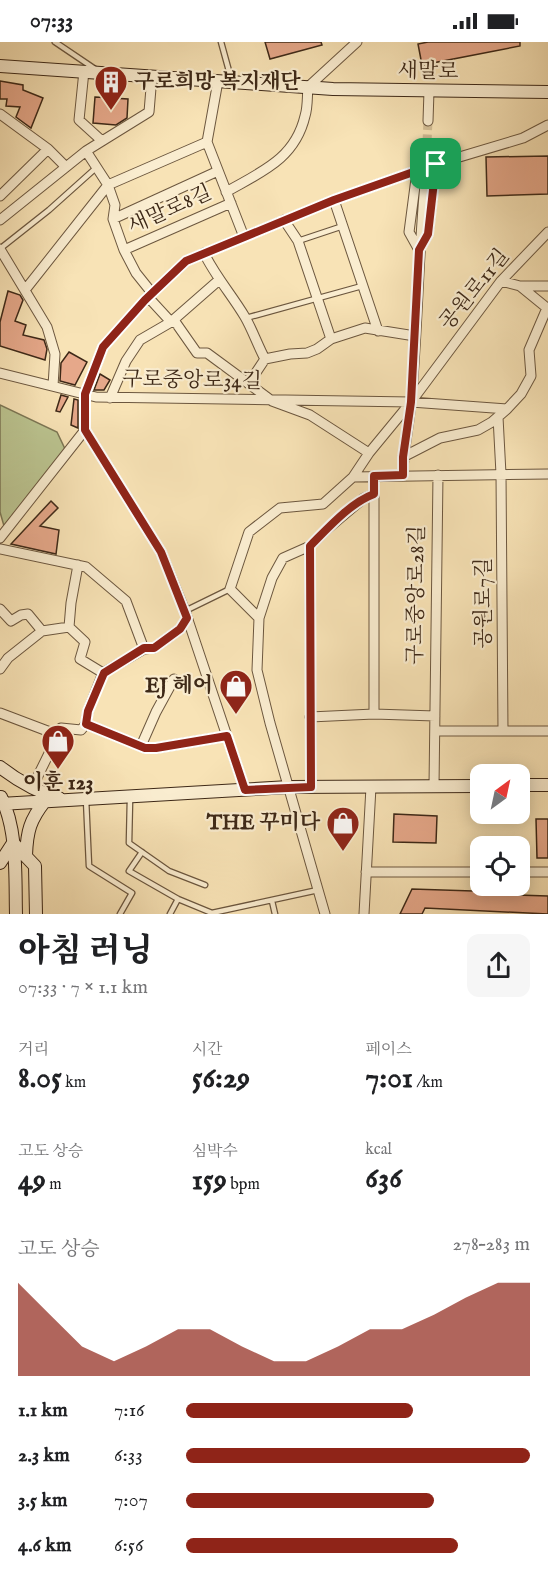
<!DOCTYPE html>
<html lang="ko">
<head>
<meta charset="utf-8">
<style>
	body { margin:0; font-family:"IM FELL English","Noto Serif KR",serif; background:#f6f6f6; color:#202124; height:100vh; display:flex; flex-direction:column; font-size:22px; white-space:nowrap }
	* { box-sizing:border-box; margin:0 }
	p { font-size:20px; color:#757577 }
	.icon { flex:none; width:33px; height:33px; fill:none; stroke:currentColor; stroke-width:2; stroke-linecap:round; stroke-linejoin:round }
	.map { position:relative; height:872px; overflow:hidden }
	.side { display:flex; flex-direction:column; background:#fff; flex:1 }
	.side>* { flex:none }
	.needle { width:39px; rotate:33deg }
	.tools { position:absolute; left:470px; top:722px; display:grid; gap:12px }
	.tools a { display:grid; place-items:center; width:60px; height:60px; border-radius:12px; background:#fff; box-shadow:0 3px 15px #0003; font-size:30px }
	.pin { position:absolute; display:grid; place-items:center; width:51px; height:51px; color:#fff; margin:-26px; border-radius:12px; box-shadow:0 3px 9px #0006 }
	.round { display:grid; place-items:center; flex:none; width:63px; height:63px; border-radius:12px; background:#f6f6f6 }
	.head { display:flex; align-items:center; justify-content:space-between; height:102px; padding:0 18px }
	h1 { font-size:33px; font-weight:800; line-height:45px }
	.metrics { display:grid; grid-template-columns:repeat(3,1fr); gap:9px; height:102px; padding:6px 18px }
	.metrics div { display:grid; align-content:center }
	.metrics b { font-size:30px; font-weight:800 }
	.metrics small { font-size:16px; font-weight:400 }
	.metrics p { font-size:16px }
	.chart { height:168px; padding:12px 18px }
	.chart p { display:flex; justify-content:space-between }
	.chart svg { width:100%; height:108px; margin-top:6px; fill:#8f2418; opacity:.7 }
	ul { padding:0 18px; list-style:none; font-size:20px }
	li { display:grid; grid-template-columns:96px 72px 1fr; align-items:center; height:45px }
	li i { height:15px; border-radius:8px; background:#8f2418 }
	.status { display:flex; justify-content:space-between; align-items:center; height:42px; padding:0 30px; background:#fff; direction:ltr }
	.status svg { height:16px; fill:currentColor }
	.map>svg:first-child { display:block }
	.green { fill:#bbc490; stroke:#7c7654; stroke-width:1.5 }
	.building { fill:#e6a88a; stroke:#3d2817; stroke-width:1.5 }
	.lines { fill:none; stroke-linecap:round; stroke-linejoin:round }
	.street-tunnel { stroke:#d3be96; stroke-width:9; stroke-dasharray:9 4.5; stroke-linecap:butt }
	.lane-casing { stroke:#6c573f; stroke-width:7 }
	.street-casing { stroke:#6c573f; stroke-width:11 }
	.secondary-casing { stroke:#3d2817; stroke-width:14 }
	.lane { stroke:#faedd0; stroke-width:4.5 }
	.street { stroke:#faedd0; stroke-width:9 }
	.secondary { stroke:#faedd0; stroke-width:12 }
	.route-casing { stroke:#fff; stroke-width:12 }
	.route { stroke:#8f2418; stroke-width:8 }
	.labels { text-anchor:middle; dominant-baseline:central; stroke-width:4.5; stroke-linejoin:round; paint-order:stroke }
	.street-label { font-size:21px; fill:#3d2817; stroke:#faedd0 }
	.poi-label { font-size:21px; font-weight:bold; fill:#3d2817; stroke:#faedd0; text-anchor:end }
</style>
</head>
<body>
<div class="status"><b>07:33</b><svg viewBox="0 0 49 12"><path d="M0 12V9h3v3zM5 12V6h3v6zM10 12V3h3v9zM15 12V0h3v12zM26 1h20v11H26zM47 4h2v5h-2z"/></svg></div>
<div class="map">
<svg width="548" height="872" viewBox="0 0 548 872">
	<rect width="100%" height="100%" fill="#f8e3b6"/>
	<filter id="stains"><feTurbulence type="fractalNoise" baseFrequency=".00333" numOctaves="4"/><feColorMatrix values="0 0 0 0 .2 0 0 0 0 .09 0 0 0 0 .02 0 0 0 .5 -.17"/></filter>
	<radialGradient id="worn" r=".72"><stop offset=".6" stop-color="#630" stop-opacity="0"/><stop offset="1" stop-color="#630" stop-opacity=".3"/></radialGradient>
	<path class="green" d="M0,363L57,390L65,407L4,484L0,470Z"/>
	<path class="building" d="M265,0H321L322,3L270,17Z
		M428,0H520V4L422,23L418,2Z
		M0,39L23,43V48L43,56L31,86L16,75L20,65L6,64L7,57H0Z
		M95,55L128,57L127,76L116,83L93,81Z
		M548,114V152L487,154L486,115Z
		M8,249L20,253L23,258L15,279L26,283L23,293L44,298L47,307L45,318L0,304V280Z
		M69,310L87,320L75,343L60,339L61,321Z
		M100,332L110,338L104,348H94Z
		M61,353L68,355L60,370L56,369Z
		M74,357L78,358V386L71,383Z
		M51,459L58,466L40,484L59,488L56,512L11,502Z
		M394,772L437,774L436,801L393,800Z
		M536,777H548V816H537Z
		M473,842L518,845L517,853L548,854V872L425,866L422,872H400L412,847L473,849Z"/>
	<g class="lines">
		<path class="street-tunnel" d="M425,142L428,79"/>
		<defs>
			<path id="lane" d="M55,0L95,27
				M221,0L232,40
				M298,199L343,184
				M1,206L49,168L97,125
				M246,276L362,244
				M185,569L230,547
				M86,757L89,824L132,851L120,872
				M130,757L129,801L169,829L205,843
				M142,810L129,829L178,857L212,871
				M272,859L275,872
				M212,871L318,848
				M170,872L178,857"/>
			<path id="street" d="M84,29L79,78L101,98
				M218,39L207,100L244,195
				M0,72L48,107L66,125
				M428,79L429,49
				M417,129L409,190L419,208L428,192L436,122
				M226,150C261,130 295,117 305,74C308,65 307,54 308,45L357,0
				M0,154L48,107
				M334,158L378,289
				M113,177L218,129
				M0,178L86,109L149,70L152,34
				M284,178L298,199L331,297
				M0,207L47,285L55,312L53,344
				M124,208L231,161
				M204,211C215,234 232,253 245,275C252,287 258,304 265,317L290,312L307,311L317,307L331,297L365,286L415,294
				M501,239L520,244H548
				M25,248L108,143L86,109
				M152,251L136,231L124,208L113,177L115,163L108,143L207,100
				M148,255L171,280L176,281L197,311H207L272,359L310,373L369,411
				M0,331L96,355L411,360L507,367
				M249,341L265,317
				M110,356L126,319L140,298L171,280L219,238
				M498,375L501,432L503,689
				M85,388L161,510L185,569L245,748
				M403,415L440,396L478,388L492,380L507,367L521,352L531,334L529,308L547,266L520,244
				M403,433C403,408 409,385 411,360C418,287 418,215 425,142
				M353,435L548,432
				M0,496L85,388V352L103,305L145,258L186,219L334,158L436,122L523,96L548,83
				M310,504L311,745
				M0,507L86,525L126,559L144,607
				M78,523L71,561L69,585L85,600L80,617L103,631
				M0,567L11,579L21,573L28,572L42,589L69,585
				M259,576L272,536L283,516L310,504L326,488L364,456L374,452
				M0,627L8,616L42,589
				M0,671L58,693L61,686L81,688L86,682L145,706H156L227,694
				M374,672V434
				M310,675L374,672L435,674
				M86,682L88,669L103,631L144,607L154,606L180,587L187,576
				M435,689H548
				M141,704L156,670L174,637
				M434,744L438,433
				M32,746L58,693
				M366,830H480
				M519,830H548
				M325,872L270,681L257,628L259,576L230,547L249,490L280,466L323,462L353,435L369,411L411,360L501,239L548,190
				M364,872L371,745"/>
			<path id="secondary" d="M0,24L333,47L548,50
				M0,725C18,739 37,750 59,756
				M519,743H548
				M1,755C18,788 15,836 16,872
				M0,762L289,745L480,744
				M26,813C27,789 30,778 45,759
				M0,821L13,801L35,824L36,872"/>
		</defs>
		<use href="#lane" class="lane-casing"/>
		<use href="#street" class="street-casing"/>
		<use href="#secondary" class="secondary-casing"/>
		<use href="#lane" class="lane"/>
		<use href="#street" class="street"/>
		<use href="#secondary" class="secondary"/>
	</g>
	<g class="lines">
		<defs>
			<path id="route" d="M436,122L428,192L419,208L411,360L403,415V433L374,434V452C350,461 328,486 310,504L311,745L245,748L227,694L156,706H145L86,682L88,669L104,631L144,606H154L180,587L187,576L161,510L85,388V352L103,305L145,258L186,219L334,158Z"/>
		</defs>
		<use href="#route" class="route-casing"/>
		<use href="#route" class="route"/>
	</g>
	<defs>
		<symbol id="building-pin" viewBox="-11 -11 22 30"><path d="M0 17L-7.5 6A9.5 9.5 0 1 1 7.5 6Z" fill="#8f2418" stroke="#faedd0"/><path d="M-4-6H4V6H1V3H-1V6H-4ZM-2.5-4.3h1.7v1.8h-1.7ZM.8-4.3h1.7v1.8H.8ZM-2.5-1h1.7V.8h-1.7ZM.8-1h1.7V.8H.8Z" fill="#fff"/></symbol>
		<symbol id="shop-pin" viewBox="-11 -11 22 30"><path d="M0 17L-7.5 6A9.5 9.5 0 1 1 7.5 6Z" fill="#8f2418" stroke="#faedd0"/><path d="M-5-2.5h2.3a2.7 3.5 0 0 1 5.4 0H5L5.5 6h-11ZM-1.5-2.5h3a1.5 2.3 0 0 0-3 0Z" fill="#fff"/></symbol>
	</defs>
	<g fill-rule="evenodd">
		<use href="#building-pin" x="92" y="21" width="38" height="52"/>
		<use href="#shop-pin" x="217" y="625" width="38" height="52"/>
		<use href="#shop-pin" x="39" y="680" width="38" height="52"/>
		<use href="#shop-pin" x="324" y="762" width="38" height="52"/>
	</g>
	<g class="labels">
		<g class="street-label">
			<text transform="translate(428 30) rotate(1)">새말로</text>
			<text transform="translate(170 168) rotate(-24)">새말로8길</text>
			<text transform="translate(475 248) rotate(-51)">공원로11길</text>
			<text transform="translate(192 339) rotate(1)">구로중앙로34길</text>
			<text transform="translate(417 553) rotate(-89)">구로중앙로28길</text>
			<text transform="translate(484 561) rotate(-90)">공원로7길</text>
		</g>
		<g class="poi-label">
			<text x="134" y="40" text-anchor="start">구로희망 복지재단</text>
			<text x="213" y="644">EJ 헤어</text>
			<text x="58" y="741" text-anchor="middle">이훈 123</text>
			<text x="320" y="781">THE 꾸미다</text>
		</g>
	</g>
	<rect width="100%" height="100%" filter="url(#stains)"/>
	<rect width="100%" height="100%" fill="url(#worn)"/>
</svg>
<div class="tools">
<a><svg class="needle" viewBox="-14 -14 28 28"><path d="M0-13l5 13h-10z" fill="#e53935"/><path d="M0 13l5-13h-10z" fill="#757577"/></svg></a>
<a><svg class="icon" aria-label="locate" viewBox="0 0 24 24"><circle cx="12" cy="12" r="6"/><path d="M12 2v4M12 18v4M2 12h4M18 12h4"/></svg></a>
</div>
<div class="pin" style="left:436px;top:122px;background:#1e9e55"><svg class="icon" aria-label="arrive" viewBox="0 0 24 24"><path d="M6 21V4h12l-3 4 3 4H6"/></svg></div>
</div>
<section class="side">
<div class="head"><div><h1>아침 러닝</h1><p>07:33 · 7 × 1.1 km</p></div><a class="round"><svg class="icon" aria-label="share" viewBox="0 0 24 24"><path d="M12 15V3M7 8l5-5 5 5M5 13v7h14v-7"/></svg></a></div>
<div class="metrics">
<div><p>거리</p><b>8.05<small> km</small></b></div>
<div><p>시간</p><b>56:29</b></div>
<div><p>페이스</p><b>7:01<small> /km</small></b></div>
</div>
<div class="metrics">
<div><p>고도 상승</p><b>49<small> m</small></b></div>
<div><p>심박수</p><b>159<small> bpm</small></b></div>
<div><p>kcal</p><b>636</b></div>
</div>
<div class="chart"><p><span>고도 상승</span>278–283 m</p>
<svg viewBox="0 0 160 44" preserveAspectRatio="none"><path d="M0 44V6L10 19L20 32L30 38L40 32L50 25L60 25L70 32L80 38L90 38L100 32L110 25L120 25L130 19L140 12L150 6L160 6V44z"/></svg>
</div>
<ul>
<li><b>1.1 km</b>7:16<i style="width:66%"></i></li>
<li><b>2.3 km</b>6:33<i style="width:100%"></i></li>
<li><b>3.5 km</b>7:07<i style="width:72%"></i></li>
<li><b>4.6 km</b>6:56<i style="width:79%"></i></li>
</ul>
</section>
</body>
</html>
